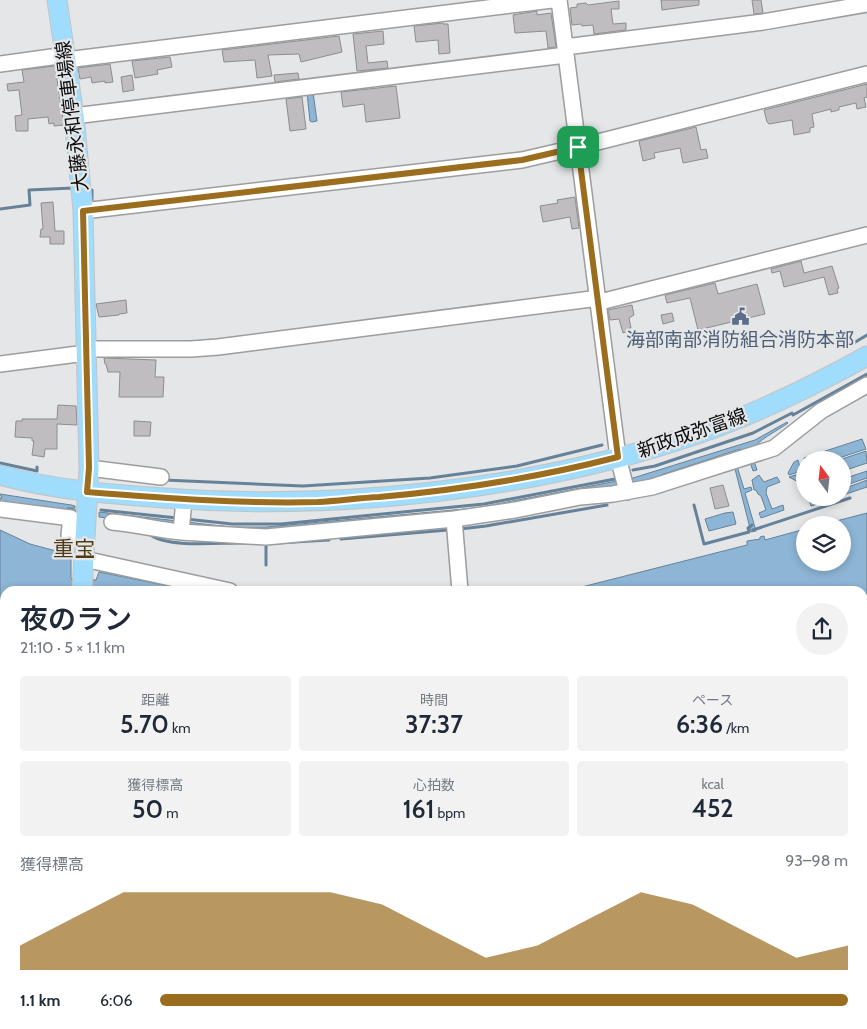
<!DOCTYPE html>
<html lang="ja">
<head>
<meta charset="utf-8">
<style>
	body { margin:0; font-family:Cabin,"Noto Sans JP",sans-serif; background:#f2f2f3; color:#1f2937; height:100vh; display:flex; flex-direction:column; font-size:19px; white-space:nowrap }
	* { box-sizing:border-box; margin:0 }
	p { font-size:16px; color:#747a83 }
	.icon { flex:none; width:28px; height:28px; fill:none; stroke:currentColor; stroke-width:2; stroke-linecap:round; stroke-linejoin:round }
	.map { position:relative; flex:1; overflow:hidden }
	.side { position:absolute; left:0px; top:586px; width:868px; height:444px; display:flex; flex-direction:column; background:#fff; border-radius:15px 15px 0 0; box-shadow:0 2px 8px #0003 }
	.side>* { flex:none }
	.needle { width:32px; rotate:345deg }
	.fabs { position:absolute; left:796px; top:451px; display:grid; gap:10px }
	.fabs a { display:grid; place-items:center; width:55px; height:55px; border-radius:50%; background:#fff; box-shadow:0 2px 8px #0003; font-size:25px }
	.pin { position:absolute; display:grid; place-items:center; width:42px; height:42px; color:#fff; margin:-21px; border-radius:10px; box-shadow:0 2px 8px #0006 }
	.round { display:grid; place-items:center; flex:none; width:52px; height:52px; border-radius:26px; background:#f2f2f3 }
	.head { display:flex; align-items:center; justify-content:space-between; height:85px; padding:0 20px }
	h1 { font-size:28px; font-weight:600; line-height:38px }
	.stats { display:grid; grid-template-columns:repeat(3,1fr); gap:8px; height:85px; padding:5px 20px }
	.stats div { display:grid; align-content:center; border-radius:5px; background:#f2f2f3; text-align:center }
	.stats b { font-size:25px; font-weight:600 }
	.stats small { font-size:14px; font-weight:400 }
	.stats p { font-size:14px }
	.chart { height:140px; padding:10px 20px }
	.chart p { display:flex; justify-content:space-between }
	.chart svg { width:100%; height:90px; margin-top:5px; fill:#9b6d1e; opacity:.7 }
	ul { padding:0 20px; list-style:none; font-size:16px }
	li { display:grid; grid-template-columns:80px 60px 1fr; align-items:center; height:38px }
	li i { height:12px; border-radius:6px; background:#9b6d1e }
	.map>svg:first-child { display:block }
	.water { fill:#8db5d5; stroke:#668299 }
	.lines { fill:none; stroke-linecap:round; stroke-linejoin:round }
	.stream { stroke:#668299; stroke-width:3 }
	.building { fill:#bfbdbf; stroke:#8e8d8e }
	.minor-casing { stroke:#9c9d9f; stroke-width:18 }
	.major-casing { stroke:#c4c4c5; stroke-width:21 }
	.minor { stroke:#fff; stroke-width:15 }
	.major { stroke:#a0dcfb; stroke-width:19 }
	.route-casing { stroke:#fff; stroke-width:10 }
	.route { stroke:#9b6d1e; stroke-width:6 }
	.labels { text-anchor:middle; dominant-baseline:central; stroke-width:4.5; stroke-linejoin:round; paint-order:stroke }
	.street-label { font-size:19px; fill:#0b0b0c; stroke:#e4e6e8 }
	.service-label { font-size:19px; fill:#4e5e75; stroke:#e4e6e8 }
	.quarter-label { font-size:21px; fill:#503a16; stroke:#e4e6e8 }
</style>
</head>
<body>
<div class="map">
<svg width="867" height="1029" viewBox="0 0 867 1029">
	<rect width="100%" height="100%" fill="#e4e6e8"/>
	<path class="water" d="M313,92L317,121L312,122L310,121L307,93Z
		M787,422L788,423C776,432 758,439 751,452L757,470L753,471L747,453L740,449L661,475L733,453L744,489L751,487L752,490L745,493L756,531L751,532L734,465L659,480L657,477L631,485L615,486L490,511L266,532L187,527L99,517V512L230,527H266L476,508L633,478L755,440Z
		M862,439L866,449L833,460L805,461L804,458Z
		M866,451L867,463L843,471L842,460H839Z
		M798,460L801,471L789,475L788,473L794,462Z
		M867,471V478L843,486V479Z
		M802,473L805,483L802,484L789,477Z
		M759,475L764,482L777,477L780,482L767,487L766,493L772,509L783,505L784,510L761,518L759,513L766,510L761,496L758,494L756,490H754L752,480Z
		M867,480V487L843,495V489Z
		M0,494L71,505L75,506V508H67L75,509V513L0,503V498H2Z
		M816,498H836L811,506L809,500Z
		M733,512L736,524L709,531L705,519L725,513Z
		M867,513V684H863L862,591H566L747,545V541L760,539V537L764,536L765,540L805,529V562H842V525H821Z
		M0,530L30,544L71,555V579L96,580L99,572L193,591H5V668H0Z
		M91,1025H150L136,1029H92Z
		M177,1025H254V1026L245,1029H178Z"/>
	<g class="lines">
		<path class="stream" d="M89,190H92V206
			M0,209L30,205L29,190L73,188
			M852,344L867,335
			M0,463L37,471V467
			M633,470L655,466L753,433L792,413L793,415L867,374
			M164,480L303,486L430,478L517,466L602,445
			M694,505L704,544L749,532L748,528L752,525
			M101,510L177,518
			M186,519L232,524H281L484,504L615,479
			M460,529L486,526L607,505
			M753,530L850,498
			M149,534C169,549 221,542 246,543
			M341,539L448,530
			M277,543L329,540
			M266,544V565
			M257,1025L259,1029
			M433,1025L435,1029
			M613,1025L615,1029
			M789,1025L790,1029"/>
	</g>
	<path class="building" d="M661,0H699V5L662,10Z
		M752,0H761L763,13L754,14Z
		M619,1V9H611L613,24L626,23V30L594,34L593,25L582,26L581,24L572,25L570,8L577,7V4L586,3L588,5Z
		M537,11V15L551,13L556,47L548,48L546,31L515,33L513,15Z
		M443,23V24H448L450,53L439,54L438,40L416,42L414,26Z
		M383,31L384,44L366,46L368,63L387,61L388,68L357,71L353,34Z
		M339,36L342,52L301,62L299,54L268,55L272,76L257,78L255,60L224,62L222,50Z
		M170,57L172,67L157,70L158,74L135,78L132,61Z
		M110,64L113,82L105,83V81L92,83L91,77L80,79L78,68Z
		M55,66L64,125L54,126V123L49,124L48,117L28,119V131H16L15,116L22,115L19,90L8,91L7,84L24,82L22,70Z
		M298,73L299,79L275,82L274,75Z
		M132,75L134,90L123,92L121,77Z
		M867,84V97L864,98L866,107L857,109L856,103L839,107V110L831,112V109L812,114L814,127L810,128V132L794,135L792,120L769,124L767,122L764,110Z
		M396,86L400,118L366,122L364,104L343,107L341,92Z
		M302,97L306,129L290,131L286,99Z
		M696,127L701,150L706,149L708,158L683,163L680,148L654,153L655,158L643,161L639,141Z
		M575,197L579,228L572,229L570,217L543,222L540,206L558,203L557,200Z
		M53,202L55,231H64V244H50V237H40L41,229H43L41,203Z
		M801,261L804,273L832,266L839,288L837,289L838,293L829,295L824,277L784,287L780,271L772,273L771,269Z
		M715,283L718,294L757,284L765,314L698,330L690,298L667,303L665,295Z
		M126,300L127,313L119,314V315L99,317L96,304Z
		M632,305L634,315L629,318L631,328H629L630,331L623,333L619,319L610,320L608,310Z
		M672,313L674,321L663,324L661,315Z
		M104,358L156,360L155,377H164L163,397H119L120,372H108L106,364H105Z
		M58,405L76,406L77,425L57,424V449H45L44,457L32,455L34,441H32V438L15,437L16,421H22V419H57Z
		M134,421L151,422L150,436H134Z
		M723,485L729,506L715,509L710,488Z"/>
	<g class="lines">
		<defs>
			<path id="minor" d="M559,0L618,457L627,492
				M565,47L763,22L867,4
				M66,60L552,0
				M0,64L66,55
				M74,116L566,55
				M83,211L522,160L578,147L867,74
				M600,302L867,235
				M86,349H191L218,347L599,298
				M0,364L86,353
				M89,468L161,477
				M184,500L181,532L266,537L454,519L515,510L580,497L613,494L652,487L774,448L821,411L867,385
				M0,509L71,518L69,535H85
				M454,519L460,591
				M112,522C136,524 158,530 181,532
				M84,559L230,591
				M862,693L867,694
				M862,732H867
				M862,809L867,810
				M0,819L5,826
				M0,843L5,838
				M862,957L867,956
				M862,978L867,992
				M0,988L5,986
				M75,1025L76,1029
				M170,1025L171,1029
				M524,1025L525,1029
				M701,1025L702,1029
				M350,1029L364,1025"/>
			<path id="major" d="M57,0L74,116L83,211L89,468L82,591
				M0,475C54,490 108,494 164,498C338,511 535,490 700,433C758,413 813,386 867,356
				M0,889L5,886"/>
		</defs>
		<use href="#minor" class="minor-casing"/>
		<use href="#major" class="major-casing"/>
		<use href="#minor" class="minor"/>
		<use href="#major" class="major"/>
	</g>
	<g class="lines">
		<defs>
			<path id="route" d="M578,147L618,457C540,477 460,490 379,497C359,498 338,501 318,502C241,504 164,498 87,492L89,468L83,211L522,160Z"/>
		</defs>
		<use href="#route" class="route-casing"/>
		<use href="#route" class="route"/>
	</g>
	<defs>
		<symbol id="civic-bare" viewBox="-9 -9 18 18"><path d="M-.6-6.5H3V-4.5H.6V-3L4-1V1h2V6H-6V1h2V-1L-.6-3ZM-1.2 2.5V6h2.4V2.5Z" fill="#5c6f8a" stroke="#e4e6e8" stroke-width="2.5" paint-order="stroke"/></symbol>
	</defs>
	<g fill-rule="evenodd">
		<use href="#civic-bare" x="728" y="304" width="25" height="25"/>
	</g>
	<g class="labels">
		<g class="street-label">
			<text transform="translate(72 116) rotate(-97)">大藤永和停車場線</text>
			<text transform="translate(692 433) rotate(-19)">新政成弥富線</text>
		</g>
		<g class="service-label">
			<text x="740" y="339">海部南部消防組合消防本部</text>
		</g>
		<g class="quarter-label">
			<text x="74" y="548">重宝</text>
		</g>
	</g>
</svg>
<div class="fabs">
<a><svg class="needle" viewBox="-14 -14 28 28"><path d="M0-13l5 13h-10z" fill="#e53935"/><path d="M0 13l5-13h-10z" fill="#747a83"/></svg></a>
<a><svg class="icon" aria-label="layers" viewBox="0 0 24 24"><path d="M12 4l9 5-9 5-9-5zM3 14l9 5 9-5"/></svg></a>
</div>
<div class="pin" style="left:578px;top:147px;background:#1e9e55"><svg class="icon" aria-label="arrive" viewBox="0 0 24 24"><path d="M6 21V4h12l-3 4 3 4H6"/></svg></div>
<section class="side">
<div class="head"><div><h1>夜のラン</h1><p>21:10 · 5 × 1.1 km</p></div><a class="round"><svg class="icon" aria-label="share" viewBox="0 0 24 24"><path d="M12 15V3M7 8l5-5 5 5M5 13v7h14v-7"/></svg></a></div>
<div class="stats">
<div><p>距離</p><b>5.70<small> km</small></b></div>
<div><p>時間</p><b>37:37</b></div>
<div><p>ペース</p><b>6:36<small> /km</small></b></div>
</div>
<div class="stats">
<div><p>獲得標高</p><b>50<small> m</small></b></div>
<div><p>心拍数</p><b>161<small> bpm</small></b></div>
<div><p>kcal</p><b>452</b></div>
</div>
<div class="chart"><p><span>獲得標高</span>93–98 m</p>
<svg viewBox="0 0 160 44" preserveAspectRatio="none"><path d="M0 44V32L10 19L20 6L30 6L40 6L50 6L60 6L70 12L80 25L90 38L100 32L110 19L120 6L130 12L140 25L150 38L160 32V44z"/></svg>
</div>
<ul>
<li><b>1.1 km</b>6:06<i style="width:100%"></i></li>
</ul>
</section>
</div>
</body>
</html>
